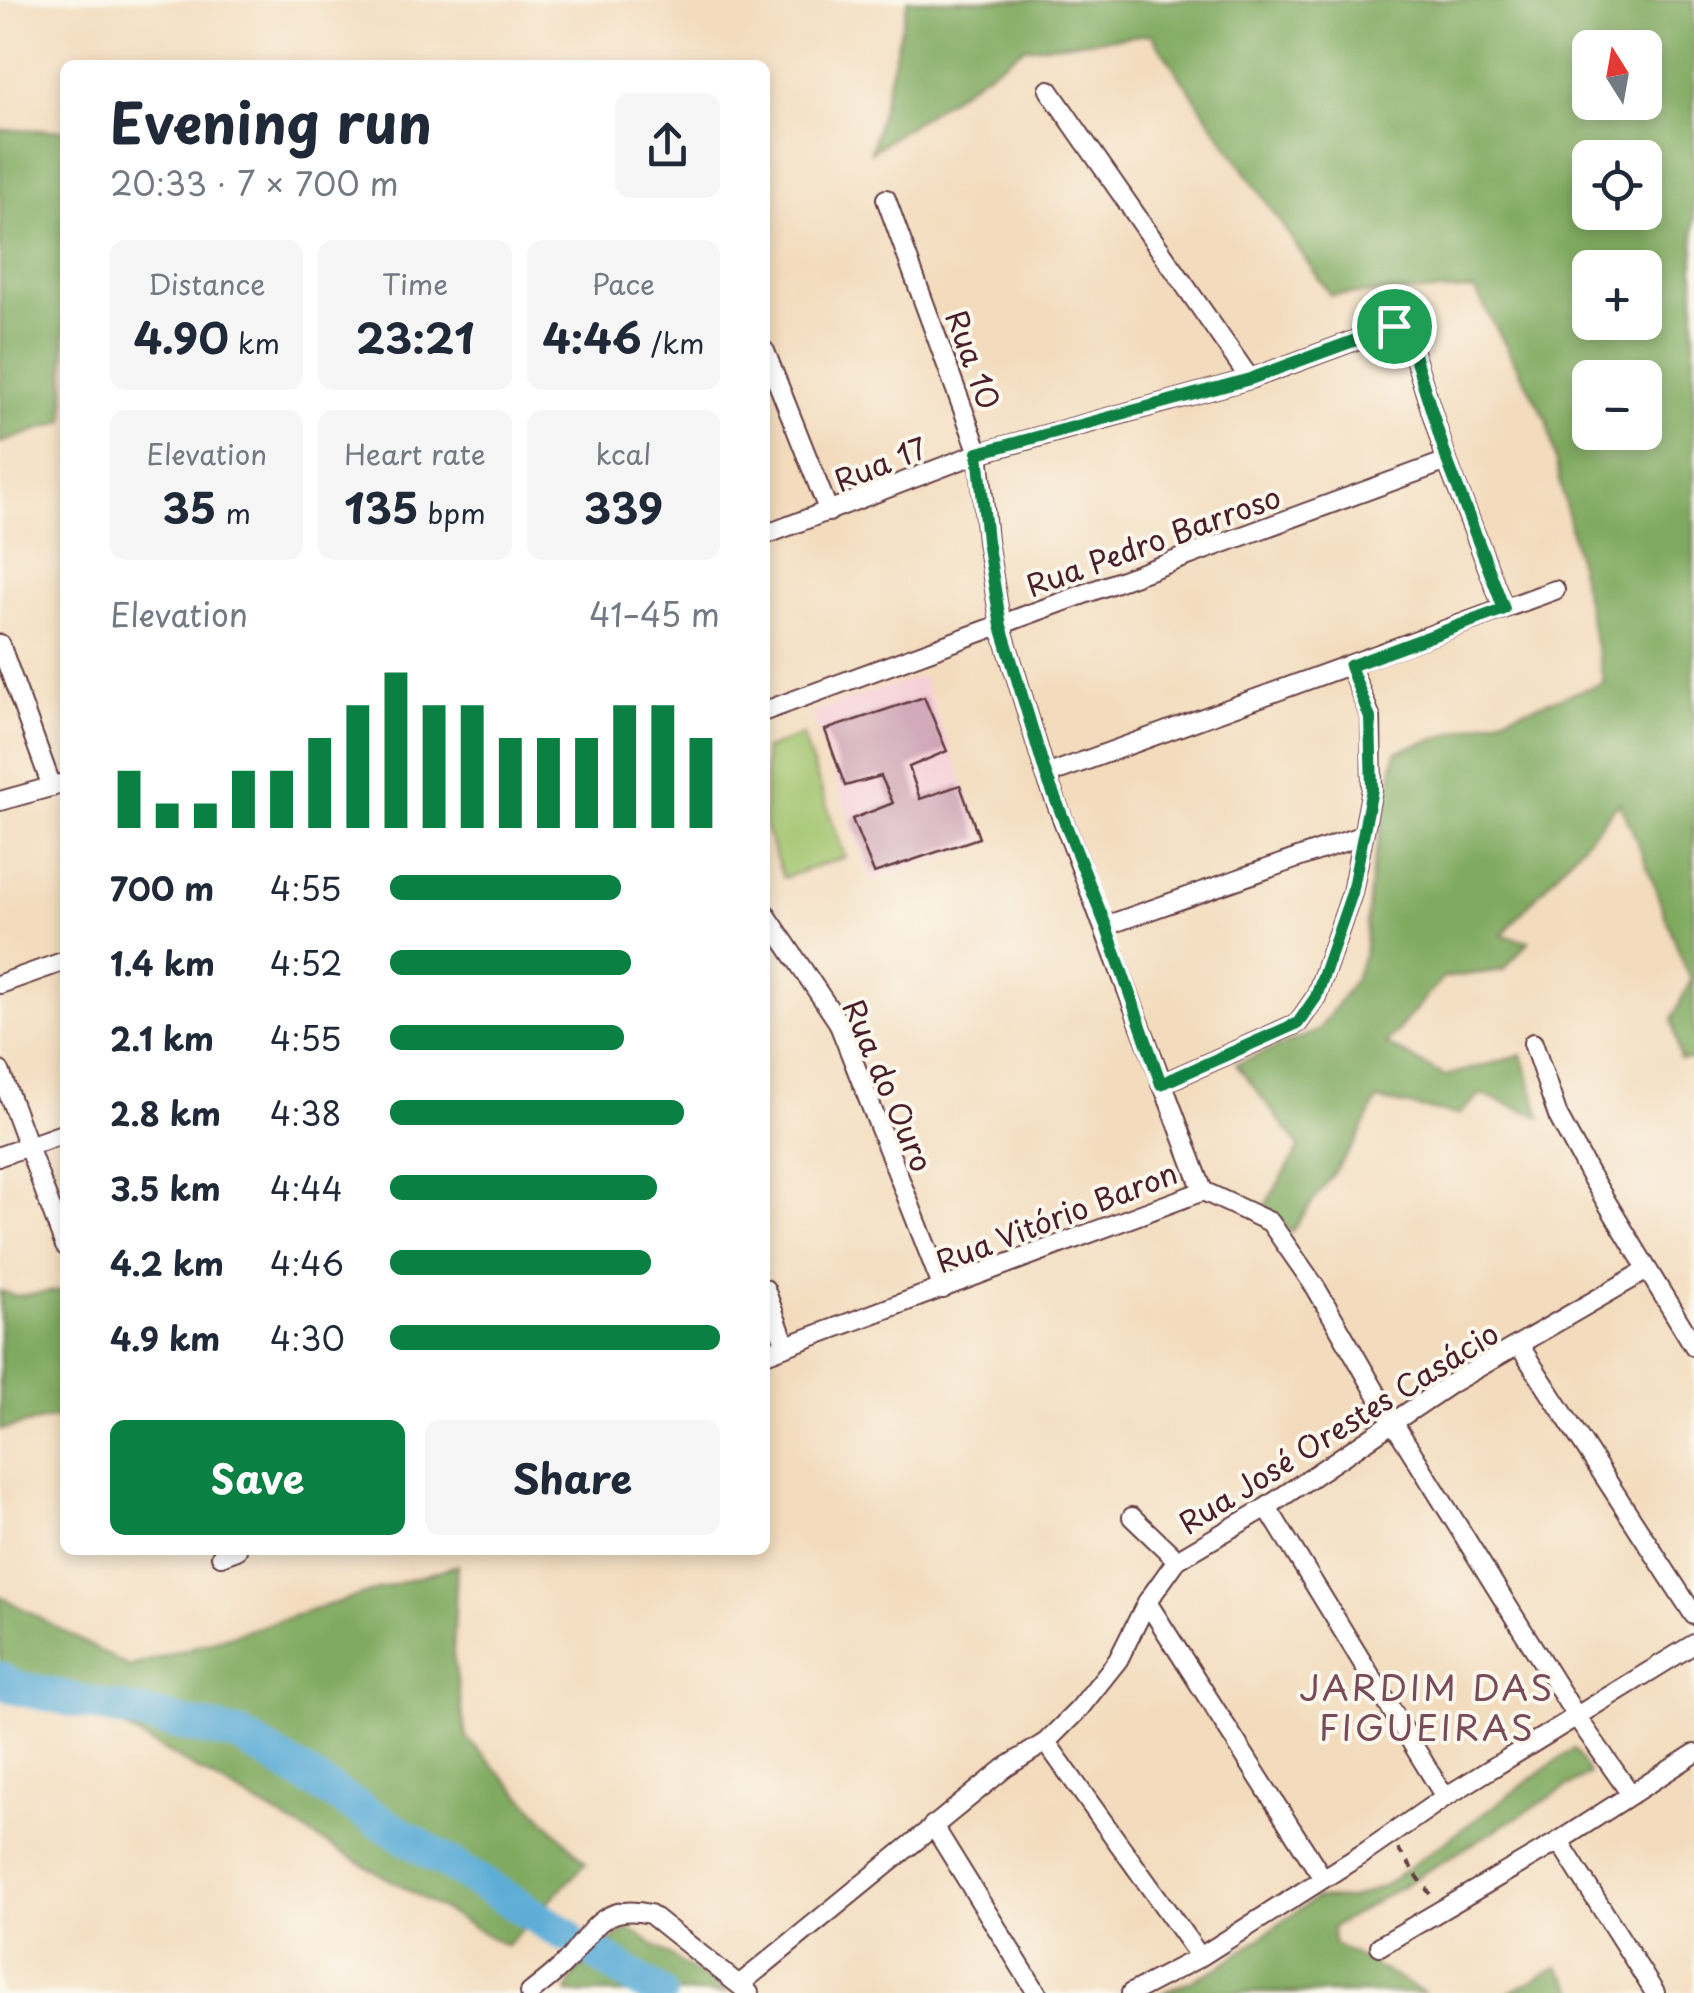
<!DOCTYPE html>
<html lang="en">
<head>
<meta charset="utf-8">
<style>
	body { margin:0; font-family:"Playpen Sans",sans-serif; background:#f6f6f7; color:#1f2937; height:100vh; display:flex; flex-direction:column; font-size:38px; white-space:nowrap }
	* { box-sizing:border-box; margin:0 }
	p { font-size:32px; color:#747a83 }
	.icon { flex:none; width:55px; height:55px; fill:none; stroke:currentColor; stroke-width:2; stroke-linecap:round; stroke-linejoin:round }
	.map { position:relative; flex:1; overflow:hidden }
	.sheet { position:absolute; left:60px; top:60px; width:710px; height:1495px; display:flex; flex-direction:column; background:#fff; border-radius:15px; box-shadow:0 5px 15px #0003 }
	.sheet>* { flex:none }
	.needle { width:65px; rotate:349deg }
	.buttons { position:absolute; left:1572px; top:30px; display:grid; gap:20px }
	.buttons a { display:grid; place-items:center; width:90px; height:90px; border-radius:15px; background:#fff; box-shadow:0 5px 15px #0003; font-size:50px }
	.pin { position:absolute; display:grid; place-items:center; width:85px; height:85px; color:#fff; margin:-42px; border:5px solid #fff; border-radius:50%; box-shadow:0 2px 10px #0007 }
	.round { display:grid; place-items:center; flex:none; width:105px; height:105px; border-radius:15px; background:#f6f6f7 }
	.headline { display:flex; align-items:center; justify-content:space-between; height:170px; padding:0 50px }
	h1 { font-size:55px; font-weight:700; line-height:75px }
	.figures { display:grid; grid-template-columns:repeat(3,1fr); gap:15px; height:170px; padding:10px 50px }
	.figures div { display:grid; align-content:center; border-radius:15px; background:#f6f6f7; text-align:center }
	.figures b { font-size:42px; font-weight:700 }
	.figures small { font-size:28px; font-weight:400 }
	.figures p { font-size:28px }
	.chart { height:280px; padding:20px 50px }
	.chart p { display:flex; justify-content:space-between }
	.chart svg { width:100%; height:180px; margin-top:10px; stroke:#0b8043; stroke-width:6 }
	.primary-button { display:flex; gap:20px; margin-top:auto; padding:20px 50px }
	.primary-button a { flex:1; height:115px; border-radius:15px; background:#0b8043; color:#fff; font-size:40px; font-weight:700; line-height:115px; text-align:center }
	.primary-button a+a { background:#f6f6f7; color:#1f2937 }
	ul { padding:0 50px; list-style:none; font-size:32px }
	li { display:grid; grid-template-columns:160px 120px 1fr; align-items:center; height:75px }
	li i { height:25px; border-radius:12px; background:#0b8043 }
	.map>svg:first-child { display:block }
	.built { fill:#f6cfd8 }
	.green { fill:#a1c46d; stroke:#76724c; stroke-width:2.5 }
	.forest { fill:#80aa60; stroke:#656446; stroke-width:2.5; fill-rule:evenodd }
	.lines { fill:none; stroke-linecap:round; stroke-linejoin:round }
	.river { stroke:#5dadd7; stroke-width:35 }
	.building { fill:#cb9db1 }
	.street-casing { stroke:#633b41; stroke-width:22 }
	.path { stroke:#633b41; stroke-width:4; stroke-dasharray:8 8; stroke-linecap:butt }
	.street { stroke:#fff; stroke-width:18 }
	.route-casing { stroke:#fff; stroke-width:20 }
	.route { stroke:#0b8043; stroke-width:12 }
	.labels { text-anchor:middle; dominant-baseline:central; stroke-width:8; stroke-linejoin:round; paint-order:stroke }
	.street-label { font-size:30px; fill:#4a1f2b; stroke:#fbf7ec }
	.quarter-label { font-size:35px; letter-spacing:2.5px; fill:#774b5a; stroke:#fbf7ec }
</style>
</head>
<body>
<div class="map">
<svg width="1694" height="1993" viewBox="0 0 1694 1993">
	<rect width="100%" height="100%" fill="#fbf7ec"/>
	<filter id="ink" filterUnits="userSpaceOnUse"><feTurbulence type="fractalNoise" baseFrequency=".01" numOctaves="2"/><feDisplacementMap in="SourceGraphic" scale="20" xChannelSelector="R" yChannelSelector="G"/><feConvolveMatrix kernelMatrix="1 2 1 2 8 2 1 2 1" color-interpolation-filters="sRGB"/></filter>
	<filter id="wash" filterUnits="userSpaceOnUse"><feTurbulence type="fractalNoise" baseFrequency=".0048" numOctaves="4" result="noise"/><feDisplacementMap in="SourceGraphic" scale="40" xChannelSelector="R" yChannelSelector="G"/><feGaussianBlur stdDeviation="2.25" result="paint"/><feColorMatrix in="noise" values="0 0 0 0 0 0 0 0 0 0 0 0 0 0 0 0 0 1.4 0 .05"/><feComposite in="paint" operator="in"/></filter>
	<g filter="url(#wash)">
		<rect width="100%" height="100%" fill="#f3dcbd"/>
		<path class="built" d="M922,676L987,843L872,881L811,712Z"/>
		<path class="green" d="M802,735L845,857L783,878L765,826V749Z"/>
		<path class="forest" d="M908,0H1694V1060L1680,1059L1672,1019L1691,980C1664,922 1649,859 1619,803L1502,935L1529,941L1504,970L1443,978L1386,1044L1445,1076L1522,1055L1541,1117L1481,1094L1459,1115L1377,1100L1356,1142L1291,1232L1265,1206L1300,1147L1236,1064L1318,1031L1353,982L1364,956L1371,877L1396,752L1604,683L1547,421L1475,290L1330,295L1151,34L1024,48L871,152ZM1590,48H1645V102H1590ZM1590,158H1645V212H1590ZM1590,268H1645V322H1590ZM1590,378H1645V432H1590Z
			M0,130H65V421L0,443Z
			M65,1290V1415L0,1430V1291L16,1296Z
			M457,1565L453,1654L466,1737L586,1863L506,1946L40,1680L0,1691V1596L129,1667Z
			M1574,1748L1589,1774L1332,1928L1333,1943L1425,1993H1163L1218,1968L1316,1898L1350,1899L1385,1885Z
			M628,1928L727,1993H567L576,1971Z
			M1558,1967L1577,1993H1508Z"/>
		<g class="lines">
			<path class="river" d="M0,1679L14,1687L240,1736L566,1935
				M600,1956L659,1993"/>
		</g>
		<g id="blocks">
			<path class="building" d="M924,697L947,751L909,767L920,799L960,785L979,838L874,873L852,819L893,803L881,776L845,786L825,730Z"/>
		</g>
	</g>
	<g filter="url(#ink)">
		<use href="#blocks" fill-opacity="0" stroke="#633b41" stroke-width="2.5"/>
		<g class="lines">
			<defs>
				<path id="street" d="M1049,90L1250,379
					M886,199L979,453L987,541L1001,626L1046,775L1203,1191
					M765,351L829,512
					M765,535L979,453L1250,379L1394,326L1410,342L1447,461L1504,609
					M0,644L52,787
					M765,711L1447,461
					M1046,775L1555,590
					M0,801L65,783
					M765,913L838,1022L943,1289
					M1105,926L1363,835
					M0,984L65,961
					M1533,1043L1558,1116L1590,1175L1694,1346
					M0,1071L65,1246
					M1161,1084L1298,1023L1316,997L1352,893L1372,789L1371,718L1350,666
					M0,1156L65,1133
					M765,1289L786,1346
					M1519,1345L1694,1615
					M765,1354L1203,1191L1270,1222L1316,1288L1393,1422L1576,1716L1630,1793
					M1267,1507L1445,1797
					M1132,1517L1177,1560
					M221,1556L237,1550
					M1147,1602L1322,1877
					M1046,1742L1200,1957
					M933,1825L1037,1993
					M1559,1841L1655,1993
					M1380,1946L1559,1841L1694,1754
					M739,1985L1005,1768L1046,1742L1079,1709L1118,1660L1147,1602L1177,1560L1267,1507L1450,1384L1647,1270
					M530,1993C542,1983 556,1973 567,1961C594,1929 603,1903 650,1914L749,1993
					M1131,1993L1200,1957L1367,1851L1445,1797L1694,1644"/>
			</defs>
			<use href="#street" class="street-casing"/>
			<path class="path" d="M1398,1849L1430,1894"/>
			<use href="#street" class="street"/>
		</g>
	</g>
	<g class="lines" filter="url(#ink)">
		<defs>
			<path id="route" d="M1394,326L1410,342L1447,460L1504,609L1350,666L1370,718L1372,789L1352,893L1316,997L1298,1023L1161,1084L1106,926L1046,775L1001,626L987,541L978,453L1250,379Z"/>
		</defs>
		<use href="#route" class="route-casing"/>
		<use href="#route" class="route"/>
	</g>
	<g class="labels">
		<g class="street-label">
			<text transform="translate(974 359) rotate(70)">Rua 10</text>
			<text transform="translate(880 463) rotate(-22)">Rua 17</text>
			<text transform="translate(1153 540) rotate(-20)">Rua Pedro Barroso</text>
			<text transform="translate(889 1085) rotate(67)">Rua do Ouro</text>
			<text transform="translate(1056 1216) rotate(-21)">Rua Vitório Baron</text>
			<text transform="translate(1338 1427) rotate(-32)">Rua José Orestes Casácio</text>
		</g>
		<g class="quarter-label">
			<text x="1427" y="1686">JARDIM DAS<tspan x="1427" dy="40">FIGUEIRAS</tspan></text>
		</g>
	</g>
</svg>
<div class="buttons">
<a><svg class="needle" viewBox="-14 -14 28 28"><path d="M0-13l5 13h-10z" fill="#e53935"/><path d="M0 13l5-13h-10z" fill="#747a83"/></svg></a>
<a><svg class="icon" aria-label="locate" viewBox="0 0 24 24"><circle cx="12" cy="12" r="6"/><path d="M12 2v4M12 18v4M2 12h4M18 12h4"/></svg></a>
<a>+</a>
<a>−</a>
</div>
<div class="pin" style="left:1394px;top:326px;background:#1e9e55"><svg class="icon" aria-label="arrive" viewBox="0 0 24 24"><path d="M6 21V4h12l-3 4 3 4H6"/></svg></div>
<section class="sheet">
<div class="headline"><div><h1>Evening run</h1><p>20:33 · 7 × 700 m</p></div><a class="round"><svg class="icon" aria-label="share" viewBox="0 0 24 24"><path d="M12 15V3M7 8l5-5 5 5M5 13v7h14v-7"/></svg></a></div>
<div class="figures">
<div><p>Distance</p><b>4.90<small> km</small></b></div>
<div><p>Time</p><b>23:21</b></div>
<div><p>Pace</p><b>4:46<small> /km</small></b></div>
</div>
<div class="figures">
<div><p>Elevation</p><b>35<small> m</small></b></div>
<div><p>Heart rate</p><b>135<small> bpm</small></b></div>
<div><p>kcal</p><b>339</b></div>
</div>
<div class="chart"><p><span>Elevation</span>41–45 m</p>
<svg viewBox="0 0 160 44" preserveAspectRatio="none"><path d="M5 44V30M15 44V38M25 44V38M35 44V30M45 44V30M55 44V22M65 44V14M75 44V6M85 44V14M95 44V14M105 44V22M115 44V22M125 44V22M135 44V14M145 44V14M155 44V22"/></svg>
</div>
<ul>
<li><b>700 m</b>4:55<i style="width:70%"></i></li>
<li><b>1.4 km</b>4:52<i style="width:73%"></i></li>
<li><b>2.1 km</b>4:55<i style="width:71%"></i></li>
<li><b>2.8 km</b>4:38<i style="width:89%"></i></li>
<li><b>3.5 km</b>4:44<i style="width:81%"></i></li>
<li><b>4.2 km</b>4:46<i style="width:79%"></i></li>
<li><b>4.9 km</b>4:30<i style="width:100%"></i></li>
</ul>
<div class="primary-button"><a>Save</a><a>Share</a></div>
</section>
</div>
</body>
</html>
